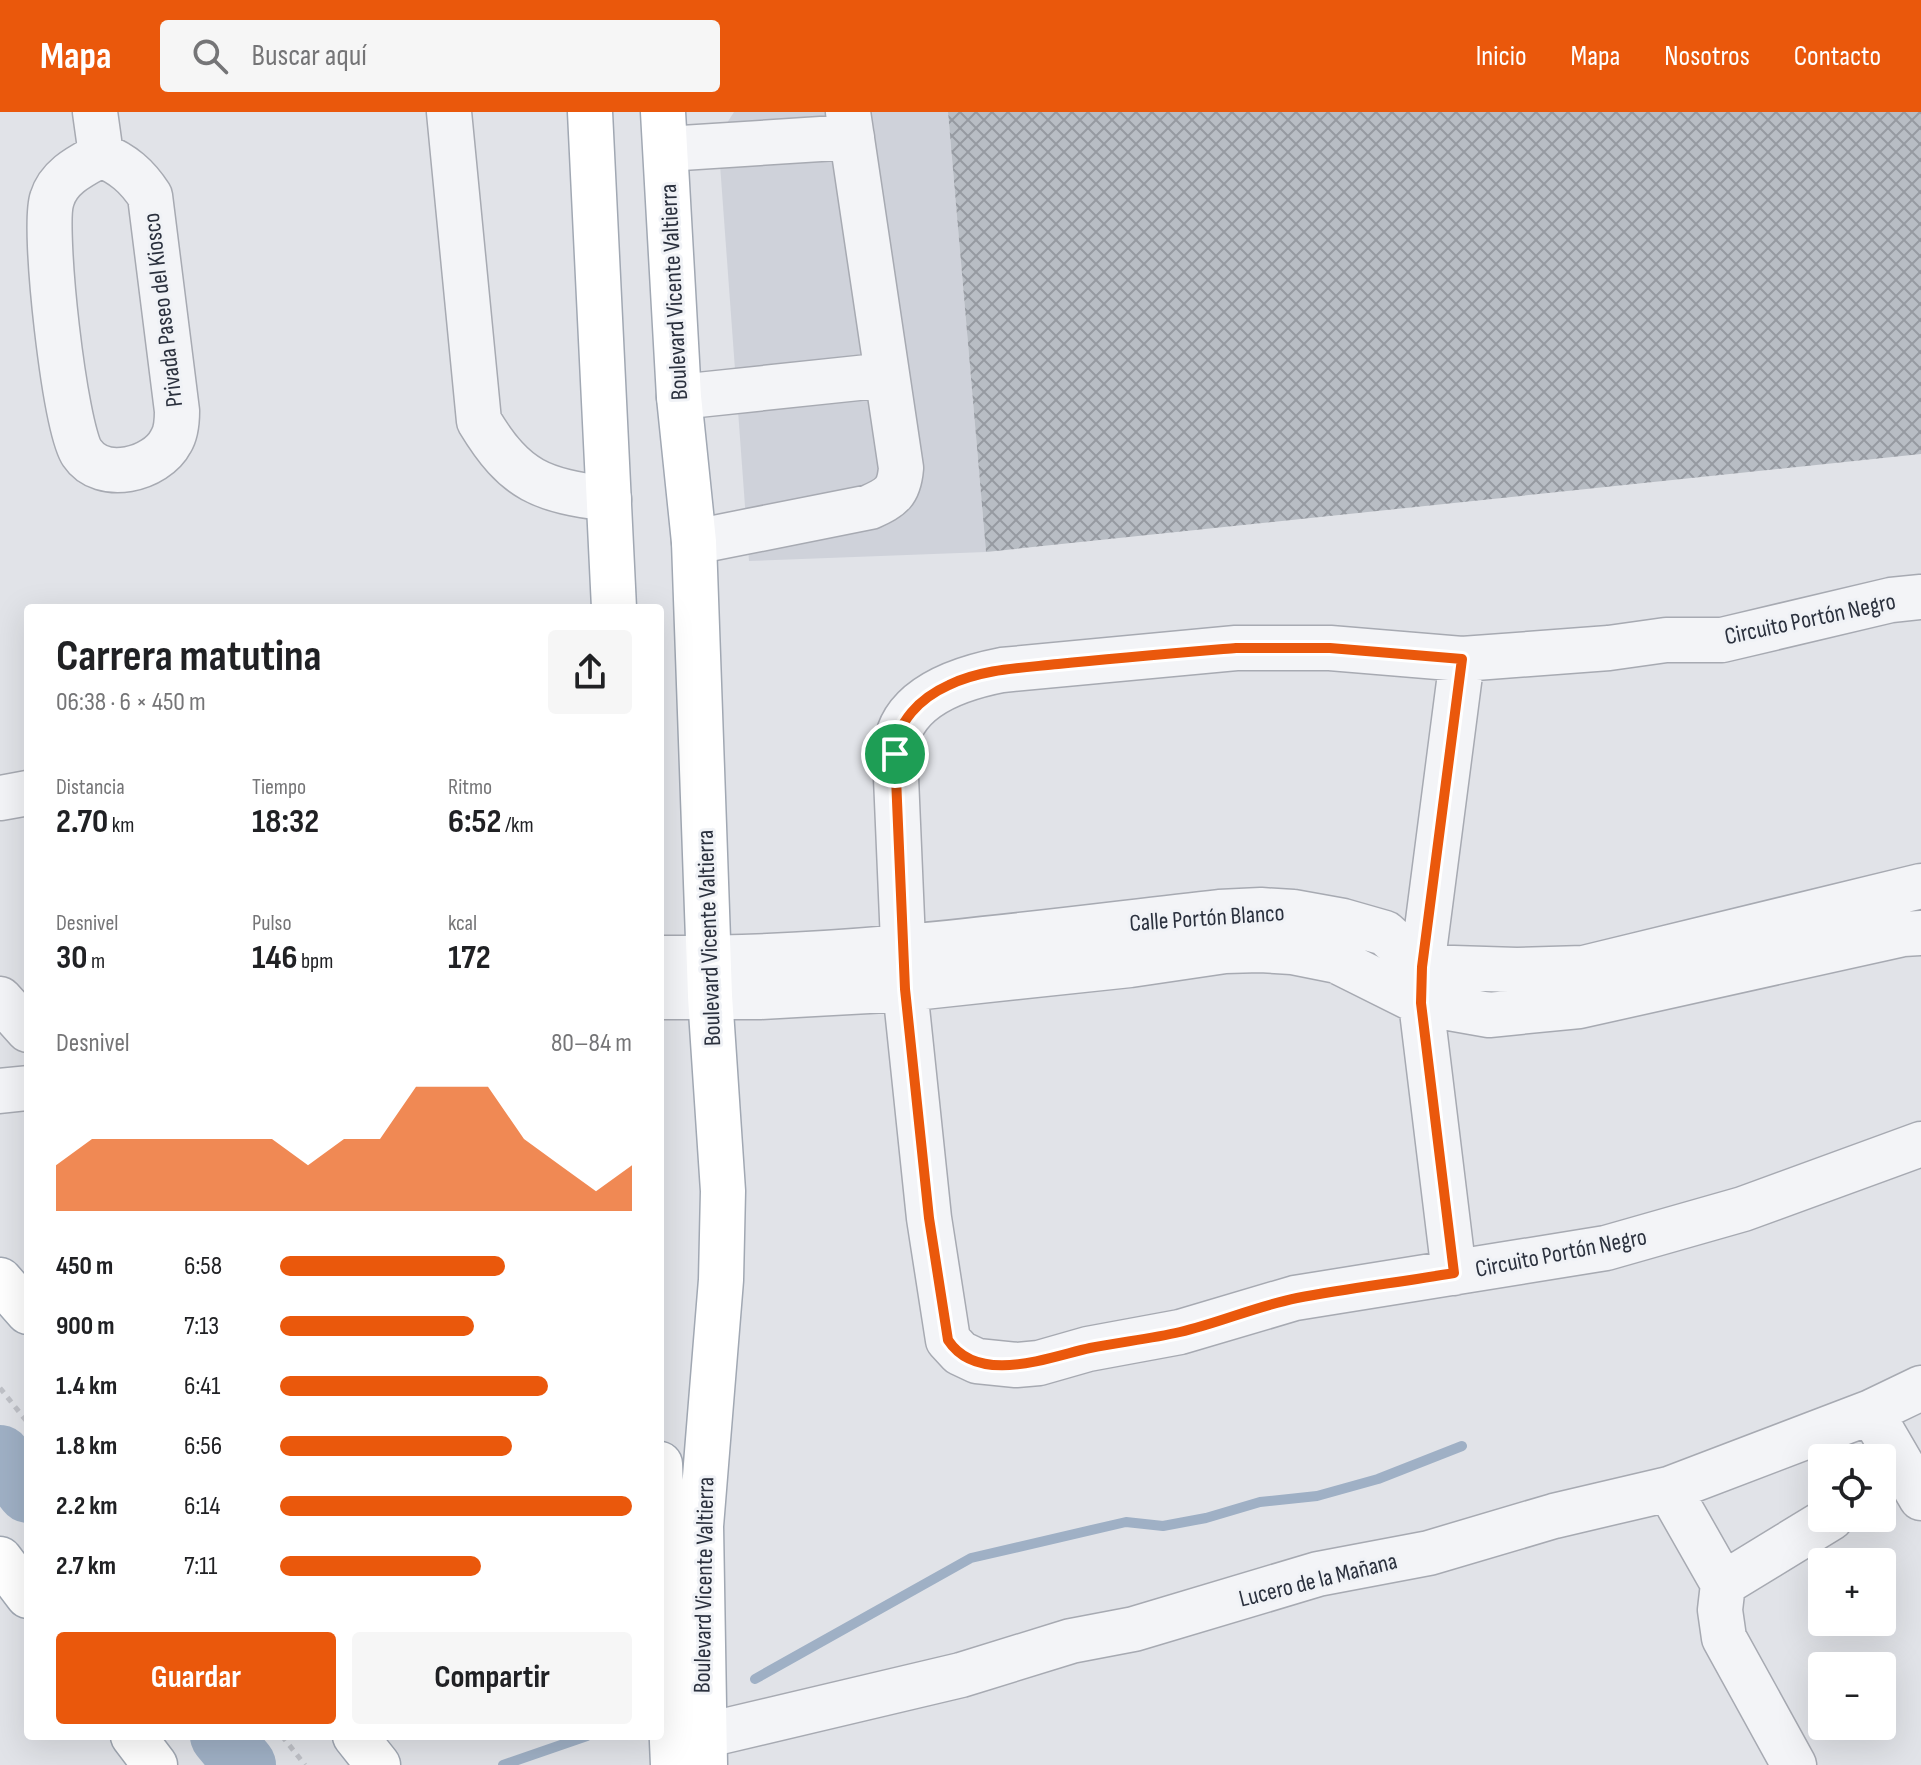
<!DOCTYPE html>
<html lang="es">
<head>
<meta charset="utf-8">
<style>
	body { margin:0; font-family:"Sofia Sans Condensed",sans-serif; background:#f6f6f6; color:#202124; height:100vh; display:flex; flex-direction:column; font-size:30px; white-space:nowrap }
	* { box-sizing:border-box; margin:0 }
	p { font-size:26px; color:#757577 }
	.icon { flex:none; width:44px; height:44px; fill:none; stroke:currentColor; stroke-width:2; stroke-linecap:round; stroke-linejoin:round }
	.map { position:relative; flex:1; overflow:hidden }
	.details { position:absolute; left:24px; top:492px; width:640px; height:1136px; display:flex; flex-direction:column; background:#fff; border-radius:8px; box-shadow:0 8px 32px #0002 }
	.details>* { flex:none }
	.controls { position:absolute; left:1808px; top:1332px; display:grid; gap:16px }
	.controls a { display:grid; place-items:center; width:88px; height:88px; border-radius:8px; background:#fff; box-shadow:0 8px 32px #0002; font-size:40px }
	.pin { position:absolute; display:grid; place-items:center; width:68px; height:68px; color:#fff; margin:-34px; border:4px solid #fff; border-radius:50%; box-shadow:0 2px 8px #0007 }
	.round { display:grid; place-items:center; flex:none; width:84px; height:84px; border-radius:8px; background:#f6f6f6 }
	.overview { display:flex; align-items:center; justify-content:space-between; height:136px; padding:0 32px }
	h1 { font-size:44px; font-weight:700; line-height:60px }
	.stats { display:grid; grid-template-columns:repeat(3,1fr); gap:12px; height:136px; padding:8px 32px }
	.stats div { display:grid; align-content:center }
	.stats b { font-size:34px; font-weight:700 }
	.stats small { font-size:22px; font-weight:400 }
	.stats p { font-size:22px }
	.chart { height:224px; padding:16px 32px }
	.chart p { display:flex; justify-content:space-between }
	.chart svg { width:100%; height:144px; margin-top:8px; fill:#ea580c; opacity:.7 }
	.action { display:flex; gap:16px; margin-top:auto; padding:16px 32px }
	.action a { flex:1; height:92px; border-radius:8px; background:#ea580c; color:#fff; font-size:32px; font-weight:700; line-height:92px; text-align:center }
	.action a+a { background:#f6f6f6; color:#202124 }
	ul { padding:0 32px; list-style:none; font-size:26px }
	li { display:grid; grid-template-columns:128px 96px 1fr; align-items:center; height:60px }
	li i { height:20px; border-radius:10px; background:#ea580c }
	header { display:flex; align-items:center; gap:48px; box-sizing:border-box; height:112px; padding:0 40px; background:#ea580c; color:#fff }
	header strong { font-size:38px }
	nav { display:flex; gap:44px; margin-inline-start:auto; font-size:28px }
	.search { width:560px; height:72px; background:#f6f6f6; display:flex; align-items:center; gap:20px; box-sizing:border-box; padding:0 28px; border-radius:8px; color:#757577; font-size:30px }
	.map>svg:first-child { display:block }
	.built { fill:#cfd2da }
	.lines { fill:none; stroke-linecap:round; stroke-linejoin:round }
	.stream { stroke:#9fb0c5; stroke-width:10 }
	.river { stroke:#9fb0c5; stroke-width:62 }
	.building { fill:url(#building-cross-hatch) }
	.minor-casing { stroke:#a7aab2; stroke-width:47 }
	.major-casing { stroke:#a1a8b3; stroke-width:47 }
	.path { stroke:#bfc1c7; stroke-width:5; stroke-dasharray:6 6; stroke-linecap:butt }
	.minor { stroke:#f3f4f7; stroke-width:44 }
	.major { stroke:#fff; stroke-width:44 }
	.route-casing { stroke:#fff; stroke-width:16 }
	.route { stroke:#ea580c; stroke-width:10 }
	.labels { text-anchor:middle; dominant-baseline:central; stroke-width:6; stroke-linejoin:round; paint-order:stroke }
	.street-label { font-size:24px; fill:#2b313e; stroke:#f0f2f6 }
</style>
</head>
<body>
<header>
<strong>Mapa</strong>
<div class="search"><svg class="icon" aria-label="search" viewBox="0 0 24 24"><circle cx="10" cy="10" r="6"/><path d="M15 15l6 6"/></svg>Buscar aquí</div>
<nav><a>Inicio</a><a>Mapa</a><a>Nosotros</a><a>Contacto</a></nav>
</header>
<div class="map">
<svg width="1921" height="1653" viewBox="0 0 1921 1653">
	<defs>
		<pattern id="building-cross-hatch" width="8" height="8" patternUnits="userSpaceOnUse" patternTransform="scale(2)"><rect width="8" height="8" fill="#b8bdc4"/><path d="M0 0l8 8M0 8l8-8" fill="none" stroke="#969aa1"/></pattern>
	</defs>
	<rect width="100%" height="100%" fill="#e1e3e8"/>
	<path class="built" d="M734,0H948L986,440L749,449L718,25Z"/>
	<g class="lines">
		<path class="stream" d="M755,1567L971,1446L1126,1410L1163,1414L1206,1406L1260,1390L1317,1384L1378,1367L1462,1334
			M503,1653L587,1624"/>
		<path class="river" d="M0,1344L28,1380
			M221,1624L245,1653"/>
	</g>
	<path class="building" d="M948,0H1921V342L986,440Z"/>
	<g class="lines">
		<defs>
			<path id="minor" d="M95,0L101,43
				M449,0L479,309C516,370 541,378 609,387
				M666,37L852,25
				M101,43C123,52 137,64 150,84L177,299C177,309 176,321 171,329C156,358 102,371 82,341C65,317 42,116 52,87C59,64 81,54 101,43Z
				M679,285L887,263
				M694,430L870,395C892,385 899,380 901,356L848,0
				M1921,485L1891,488L1722,528H1666L1609,536L1462,547L1330,536H1236L1002,558C956,567 897,587 895,642L905,877L929,1106L948,1228L960,1241L977,1249L1016,1253L1039,1251L1088,1237L1180,1220L1295,1186L1606,1136L1743,1097L1921,1032
				M0,686L28,681
				M660,846C847,848 1033,821 1219,800L1261,798L1293,800L1343,809L1385,821L1422,855L1517,858L1584,856L1921,774
				M660,885H760L905,877L1130,853L1225,839L1260,838L1292,840L1337,849L1421,891L1489,903L1579,894L1903,822L1921,821
				M0,887L28,918
				M0,979L28,976
				M1454,1161L1421,891L1422,855L1462,547
				M1871,1300L1921,1386
				M1669,1377L1723,1472
				M703,1624L961,1563L1071,1529L1134,1517L1318,1462L1429,1441L1554,1404L1669,1377L1871,1300L1921,1276
				M1794,1653L1724,1526L1720,1498L1723,1472L1831,1406"/>
			<path id="major" d="M590,0L614,496
				M663,0L679,285L694,430L710,884L723,1079L721,1168L701,1414L705,1653
				M0,1168L28,1200
				M660,1352L673,1653
				M0,1447L28,1484
				M133,1624L155,1653
				M355,1624L378,1653"/>
		</defs>
		<use href="#minor" class="minor-casing"/>
		<use href="#major" class="major-casing"/>
		<path class="path" d="M0,1276L28,1311
			M282,1624L305,1653"/>
		<use href="#minor" class="minor"/>
		<use href="#major" class="major"/>
	</g>
	<g class="lines">
		<defs>
			<path id="route" d="M1236,536H1330L1462,547L1422,855L1421,891L1454,1161C1402,1170 1349,1176 1297,1186C1257,1194 1219,1211 1180,1220C1150,1227 1120,1230 1090,1236C1049,1245 978,1274 948,1228L929,1106L905,877L895,642C896,610 920,586 949,573C982,557 1021,556 1058,552C1117,546 1177,541 1236,536Z"/>
		</defs>
		<use href="#route" class="route-casing"/>
		<use href="#route" class="route"/>
	</g>
	<g class="labels">
		<g class="street-label">
			<text transform="translate(674 180) rotate(-93)">Boulevard Vicente Valtierra</text>
			<text transform="translate(163 198) rotate(-97)">Privada Paseo del Kiosco</text>
			<text transform="translate(1810 507) rotate(-12)">Circuito Portón Negro</text>
			<text transform="translate(1207 806) rotate(-4)">Calle Portón Blanco</text>
			<text transform="translate(709 826) rotate(-92)">Boulevard Vicente Valtierra</text>
			<text transform="translate(1561 1141) rotate(-11)">Circuito Portón Negro</text>
			<text transform="translate(1318 1468) rotate(-14)">Lucero de la Mañana</text>
			<text transform="translate(704 1473) rotate(-89)">Boulevard Vicente Valtierra</text>
		</g>
	</g>
</svg>
<div class="controls">
<a><svg class="icon" aria-label="locate" viewBox="0 0 24 24"><circle cx="12" cy="12" r="6"/><path d="M12 2v4M12 18v4M2 12h4M18 12h4"/></svg></a>
<a>+</a>
<a>−</a>
</div>
<div class="pin" style="left:895px;top:642px;background:#1e9e55"><svg class="icon" aria-label="arrive" viewBox="0 0 24 24"><path d="M6 21V4h12l-3 4 3 4H6"/></svg></div>
<section class="details">
<div class="overview"><div><h1>Carrera matutina</h1><p>06:38 · 6 × 450 m</p></div><a class="round"><svg class="icon" aria-label="share" viewBox="0 0 24 24"><path d="M12 15V3M7 8l5-5 5 5M5 13v7h14v-7"/></svg></a></div>
<div class="stats">
<div><p>Distancia</p><b>2.70<small> km</small></b></div>
<div><p>Tiempo</p><b>18:32</b></div>
<div><p>Ritmo</p><b>6:52<small> /km</small></b></div>
</div>
<div class="stats">
<div><p>Desnivel</p><b>30<small> m</small></b></div>
<div><p>Pulso</p><b>146<small> bpm</small></b></div>
<div><p>kcal</p><b>172</b></div>
</div>
<div class="chart"><p><span>Desnivel</span>80–84 m</p>
<svg viewBox="0 0 160 44" preserveAspectRatio="none"><path d="M0 44V30L10 22L20 22L30 22L40 22L50 22L60 22L70 30L80 22L90 22L100 6L110 6L120 6L130 22L140 30L150 38L160 30V44z"/></svg>
</div>
<ul>
<li><b>450 m</b>6:58<i style="width:64%"></i></li>
<li><b>900 m</b>7:13<i style="width:55%"></i></li>
<li><b>1.4 km</b>6:41<i style="width:76%"></i></li>
<li><b>1.8 km</b>6:56<i style="width:66%"></i></li>
<li><b>2.2 km</b>6:14<i style="width:100%"></i></li>
<li><b>2.7 km</b>7:11<i style="width:57%"></i></li>
</ul>
<div class="action"><a>Guardar</a><a>Compartir</a></div>
</section>
</div>
</body>
</html>
